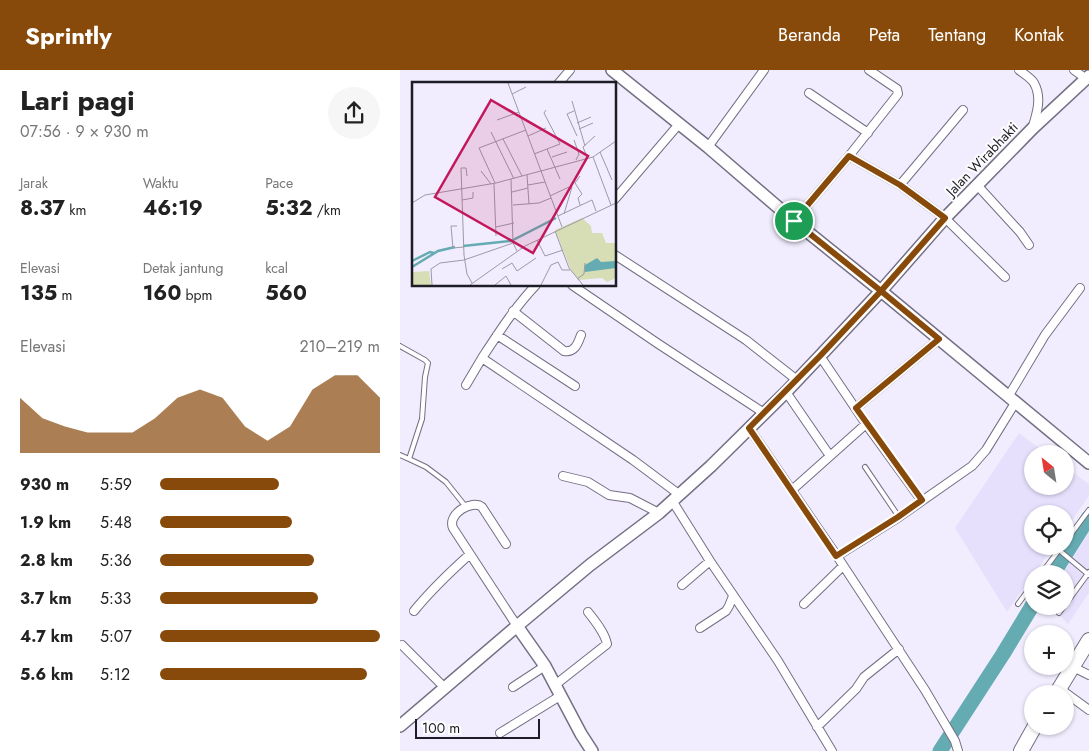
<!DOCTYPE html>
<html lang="id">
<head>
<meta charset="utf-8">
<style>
	body { margin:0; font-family:Jost,sans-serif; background:#f6f6f6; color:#222; height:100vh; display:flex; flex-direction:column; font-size:19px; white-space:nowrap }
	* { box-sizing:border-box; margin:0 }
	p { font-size:16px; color:#767676 }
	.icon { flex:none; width:28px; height:28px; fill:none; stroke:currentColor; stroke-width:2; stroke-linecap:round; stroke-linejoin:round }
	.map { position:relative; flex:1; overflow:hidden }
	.panel { display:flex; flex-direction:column; background:#fff; width:400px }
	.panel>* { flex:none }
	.needle { width:32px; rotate:330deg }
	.tools { position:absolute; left:624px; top:375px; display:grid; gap:10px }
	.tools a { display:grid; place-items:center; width:50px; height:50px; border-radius:50%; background:#fff; box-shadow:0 1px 4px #0004; font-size:25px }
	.scale { position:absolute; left:15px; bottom:12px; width:125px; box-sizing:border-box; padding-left:5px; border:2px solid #1e1c24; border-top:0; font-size:14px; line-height:18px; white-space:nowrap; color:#1e1c24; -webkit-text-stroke:4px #fdfdfd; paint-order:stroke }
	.pin { position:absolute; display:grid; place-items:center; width:42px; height:42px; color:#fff; margin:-21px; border:2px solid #fff; border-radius:50%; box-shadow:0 1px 5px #0007 }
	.round { display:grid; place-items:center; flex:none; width:52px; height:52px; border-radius:26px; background:#f6f6f6 }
	.headline { display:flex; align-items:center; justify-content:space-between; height:85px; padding:0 20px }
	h1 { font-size:28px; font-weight:700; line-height:38px }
	.metrics { display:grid; grid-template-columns:repeat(3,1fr); gap:8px; height:85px; padding:5px 20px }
	.metrics div { display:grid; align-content:center }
	.metrics b { font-size:21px; font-weight:700 }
	.metrics small { font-size:14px; font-weight:400 }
	.metrics p { font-size:14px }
	.chart { height:140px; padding:10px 20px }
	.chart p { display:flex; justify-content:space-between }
	.chart svg { width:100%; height:90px; margin-top:5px; fill:#884a0b; opacity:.7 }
	ul { padding:0 20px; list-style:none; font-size:16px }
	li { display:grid; grid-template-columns:80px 60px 1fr; align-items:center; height:38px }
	li i { height:12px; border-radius:6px; background:#884a0b }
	header { display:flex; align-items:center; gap:30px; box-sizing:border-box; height:70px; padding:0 25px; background:#884a0b; color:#fff }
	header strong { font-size:24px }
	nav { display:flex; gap:28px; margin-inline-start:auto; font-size:18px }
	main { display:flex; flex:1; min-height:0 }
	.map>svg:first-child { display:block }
	.built { fill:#e7e0fd }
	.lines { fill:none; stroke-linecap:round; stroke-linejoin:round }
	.river { stroke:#65acb2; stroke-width:15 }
	.lane-casing { stroke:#746f83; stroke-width:6 }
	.street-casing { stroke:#746f83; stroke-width:10 }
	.secondary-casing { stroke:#746f83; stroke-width:14 }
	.highway-casing { stroke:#746f83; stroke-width:16 }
	.lane { stroke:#fff; stroke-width:4 }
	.street { stroke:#fff; stroke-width:8 }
	.secondary { stroke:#fff; stroke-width:11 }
	.highway { stroke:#fff; stroke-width:14 }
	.route-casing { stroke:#fff; stroke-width:10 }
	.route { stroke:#884a0b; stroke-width:6 }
	.labels { text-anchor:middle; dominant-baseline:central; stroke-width:4; stroke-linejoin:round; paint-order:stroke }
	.street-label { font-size:14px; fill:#1e1c24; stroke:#fdfdfd }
	.inset-river { fill:none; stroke:#65acb2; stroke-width:2.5 }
	.inset-road { fill:none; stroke:#9d99a7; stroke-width:1 }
	.view { fill:#c2185b; fill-opacity:0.15; stroke:#c2185b; stroke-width:2.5 }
	.inset-edge { fill:none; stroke:#1e1c24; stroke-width:2.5 }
</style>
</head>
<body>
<header>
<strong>Sprintly</strong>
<nav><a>Beranda</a><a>Peta</a><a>Tentang</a><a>Kontak</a></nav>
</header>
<main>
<section class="panel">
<div class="headline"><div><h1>Lari pagi</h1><p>07:56 · 9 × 930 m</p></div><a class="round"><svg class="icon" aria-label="share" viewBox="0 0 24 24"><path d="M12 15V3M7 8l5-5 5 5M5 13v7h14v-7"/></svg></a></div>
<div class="metrics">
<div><p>Jarak</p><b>8.37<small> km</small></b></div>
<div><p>Waktu</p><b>46:19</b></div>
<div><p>Pace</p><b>5:32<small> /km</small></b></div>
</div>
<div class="metrics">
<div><p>Elevasi</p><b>135<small> m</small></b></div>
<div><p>Detak jantung</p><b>160<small> bpm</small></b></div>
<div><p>kcal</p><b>560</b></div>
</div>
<div class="chart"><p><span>Elevasi</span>210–219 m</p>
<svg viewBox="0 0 160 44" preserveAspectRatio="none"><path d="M0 44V17L10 27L20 31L30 34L40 34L50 34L60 27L70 17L80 13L90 17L100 31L110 38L120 31L130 13L140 6L150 6L160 17V44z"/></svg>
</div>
<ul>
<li><b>930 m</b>5:59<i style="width:54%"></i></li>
<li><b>1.9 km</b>5:48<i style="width:60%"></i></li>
<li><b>2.8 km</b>5:36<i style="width:70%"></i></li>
<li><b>3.7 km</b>5:33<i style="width:72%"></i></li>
<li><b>4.7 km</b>5:07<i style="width:100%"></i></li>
<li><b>5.6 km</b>5:12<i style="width:94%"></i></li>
</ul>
</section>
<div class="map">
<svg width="689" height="681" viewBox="0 0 689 681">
	<rect width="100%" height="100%" fill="#f1edfe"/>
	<path class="built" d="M619,363L647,384H632V416H665V397L689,414V426L665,460V444H632V476H654L634,504H632V506L607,542L555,458Z
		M689,462V523L668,554L650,536H665V504H662Z"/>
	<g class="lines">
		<path class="river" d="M653,504L689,447
			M540,681L603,584L632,536"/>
		<defs>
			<path id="lane" d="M0,276L25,290L28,293L25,307L22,349L9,389L26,397L46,412L66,437
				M0,385L9,389
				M465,397L499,447
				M665,472L689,440
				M641,504L659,480L689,505
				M618,534L632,515
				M665,535L689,502
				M659,543L664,536"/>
			<path id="street" d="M619,0C624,4 631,8 634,13C642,27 637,43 633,56
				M674,0L685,8
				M158,14L170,0
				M409,23L468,63
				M308,77L364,0
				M449,86L500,115L545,148L605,207
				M500,115L563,40
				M577,115L620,162L629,175
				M215,129L279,54
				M394,151L449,86L498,24L497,19L469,0
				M215,185L346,270L397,310
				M136,215C115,237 99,262 82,288L233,390L280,425
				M172,215L257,273L364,343
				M113,241L164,281C175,283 178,273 181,265
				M97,265L175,316
				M420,286L466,354L522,431
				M66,315L82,288
				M386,322L430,386
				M608,327L645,265L680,218
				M456,338L539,269
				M349,358L437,486L525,620L555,671L558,681
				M163,406L188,412L209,425L230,428L259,443
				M392,420L466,354
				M273,432L310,491L378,591L432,681
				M106,474L82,437C72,429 47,444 53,458L117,556
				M437,486L499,447L572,396L586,380L615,333
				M282,515L310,491
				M404,534L443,496
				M14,541C31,520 50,502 70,484
				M300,558L326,541L329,536L333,526
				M2,575L45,618
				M673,597L689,605
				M155,615L207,574C205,563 195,551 188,542
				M113,617L145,596
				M659,618L689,640
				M417,657L456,619L464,607L499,579
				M100,663L160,626"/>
			<path id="secondary" d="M212,0L308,77L394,151L481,221L689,393
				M117,556L145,596L181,664L192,681
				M0,656L117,556L190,495L259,443L311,396L386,322L420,286L481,221L545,148L633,58L689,6"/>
			<path id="highway" d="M656,624L689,570
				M621,681L635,656"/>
		</defs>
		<use href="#lane" class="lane-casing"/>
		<use href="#street" class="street-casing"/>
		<use href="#secondary" class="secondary-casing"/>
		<use href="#highway" class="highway-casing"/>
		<use href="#lane" class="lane"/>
		<use href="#street" class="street"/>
		<use href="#secondary" class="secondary"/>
		<use href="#highway" class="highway"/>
	</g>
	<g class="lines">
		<defs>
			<path id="route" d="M394,151L481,221L420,286L349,358L436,486L498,447L522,430L456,338L539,269L481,221L545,148L500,115L449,86L394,151"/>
		</defs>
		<use href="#route" class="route-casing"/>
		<use href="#route" class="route"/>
	</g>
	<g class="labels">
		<g class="street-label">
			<text transform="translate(582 89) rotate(-46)">Jalan Wirabhakti</text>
		</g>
	</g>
	<g transform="translate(12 12)">
		<rect width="204" height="204" fill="#f1edfe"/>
		<path d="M170,136L179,144L180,151H190L194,161H204V196L195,200L190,196L167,198L159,188L143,148ZM17,189L19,203H1V190Z" fill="#d7ddb4"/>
		<path d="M185,176L189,180L204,179V186L173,190V183Z" fill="#65acb2"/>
		<path class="inset-river" d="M51,164L99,159L144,136M0,179L18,170L22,171M0,185L26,169L43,165"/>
		<path class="inset-road" d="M96,1L150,145M100,12L114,5M160,19L173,64M162,29L155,32L165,54M85,38L107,30M165,41L179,35M167,47L181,41M79,50L102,97M116,54L134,46M91,57L110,94M162,58L167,72L164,78M135,67L148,97M188,70L200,98M122,72L148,62L132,31L134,28M140,75L155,70M175,75L171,65L183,54M181,75L199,123M69,89L79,102M115,93L117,122M55,94L54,86H49L52,173L55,192L60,201M99,97L101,161M83,101L67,66L114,48M82,102L84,154M116,103L133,100M100,110L116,106M138,114L157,105M50,118L61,116V110M0,121L13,113L84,101L181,75L204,59M101,123L127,121L139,116M168,123L166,116L170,112L163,101L168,94M152,132L160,105M146,134L180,118L184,129M45,144H39L41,166L52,165M84,145L102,141M143,149L157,186L171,203M125,158L133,174L151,168M90,187L100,181L105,189L124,176M165,197L172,192L173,181M20,203L19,187L28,181L52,178L101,161L105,169M58,203L113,164L204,121M83,203L94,194L99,203M129,203L139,183L146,180L150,188H158"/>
		<path class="view" d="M79,18L176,74L121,171L23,115Z"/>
		<rect width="204" height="204" class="inset-edge"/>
	</g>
</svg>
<div class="tools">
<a><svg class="needle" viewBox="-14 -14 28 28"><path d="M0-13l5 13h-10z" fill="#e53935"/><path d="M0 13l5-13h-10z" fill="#767676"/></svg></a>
<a><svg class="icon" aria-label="locate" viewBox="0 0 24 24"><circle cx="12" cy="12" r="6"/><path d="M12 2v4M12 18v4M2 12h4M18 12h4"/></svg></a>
<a><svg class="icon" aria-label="layers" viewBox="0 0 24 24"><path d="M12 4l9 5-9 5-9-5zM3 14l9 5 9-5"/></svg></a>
<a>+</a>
<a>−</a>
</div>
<div class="scale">100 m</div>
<div class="pin" style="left:394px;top:151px;background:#1e9e55"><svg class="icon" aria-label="arrive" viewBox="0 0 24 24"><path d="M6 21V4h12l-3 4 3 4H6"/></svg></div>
</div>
</main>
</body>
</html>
